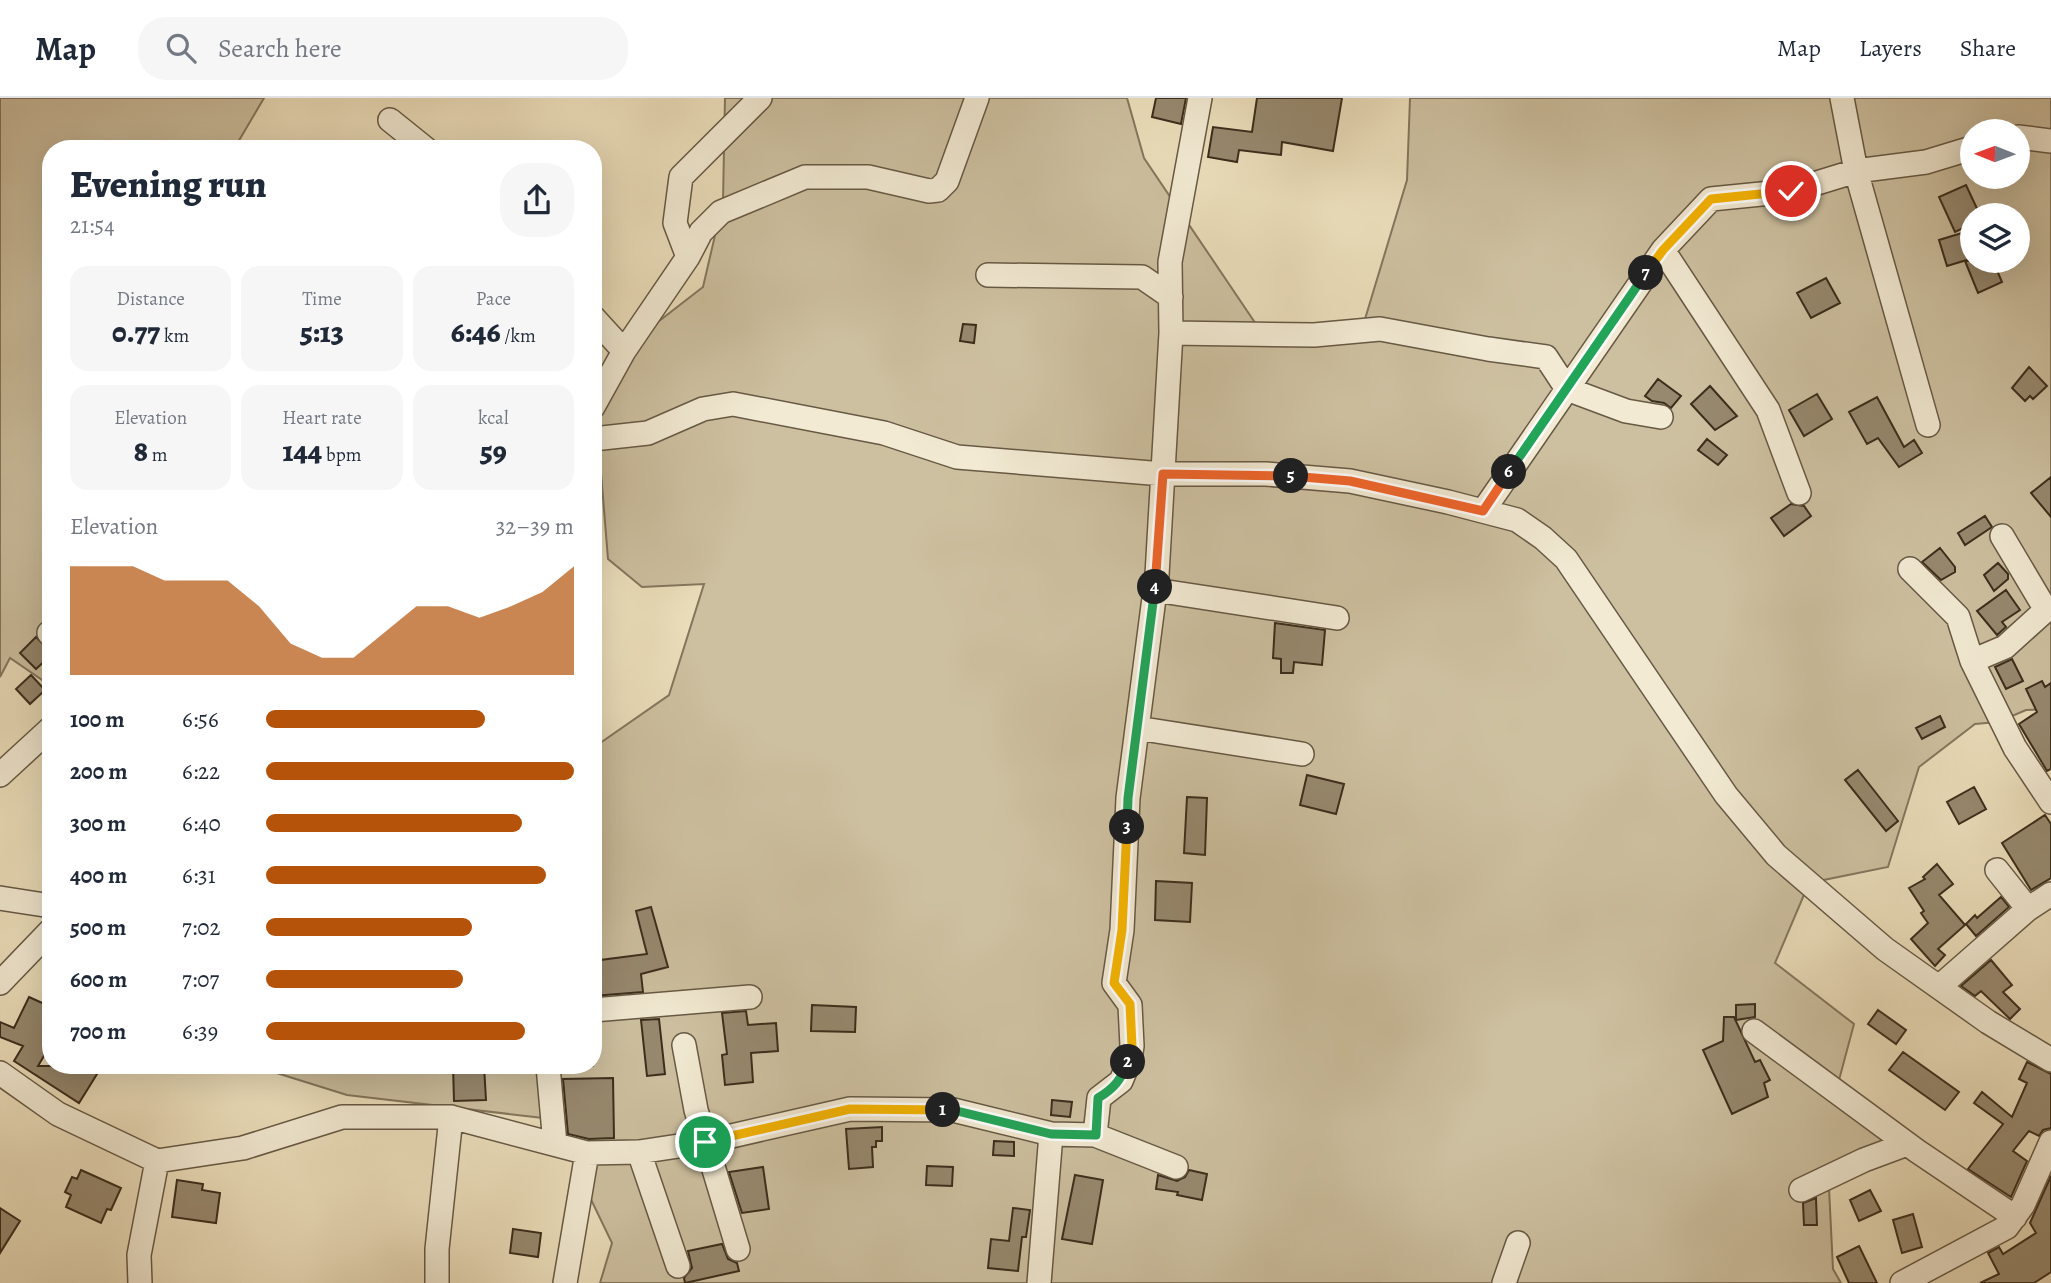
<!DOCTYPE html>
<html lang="en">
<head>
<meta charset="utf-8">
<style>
	body { margin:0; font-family:Alegreya,serif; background:#f6f6f7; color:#1f2937; height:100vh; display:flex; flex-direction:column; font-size:26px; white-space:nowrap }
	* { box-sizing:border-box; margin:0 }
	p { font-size:23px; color:#747a83 }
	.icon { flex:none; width:38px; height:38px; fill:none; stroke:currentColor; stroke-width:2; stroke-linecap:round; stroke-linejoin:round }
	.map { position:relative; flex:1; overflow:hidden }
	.side { position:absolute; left:42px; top:42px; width:560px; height:934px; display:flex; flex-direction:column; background:#fff; border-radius:28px; box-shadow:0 7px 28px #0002 }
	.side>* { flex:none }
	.needle { width:46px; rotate:271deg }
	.tools { position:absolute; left:1960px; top:21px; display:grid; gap:14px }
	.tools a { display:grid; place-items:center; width:70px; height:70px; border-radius:50%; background:#fff; box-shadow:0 7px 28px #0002; font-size:35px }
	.pin { position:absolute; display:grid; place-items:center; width:60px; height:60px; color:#fff; margin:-30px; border:4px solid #fff; border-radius:50%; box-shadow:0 2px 7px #0007 }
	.km { position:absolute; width:35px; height:35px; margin:-18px; border-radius:50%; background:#222; color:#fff; font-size:19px; line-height:35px; text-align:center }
	.round { display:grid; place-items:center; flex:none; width:74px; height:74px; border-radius:28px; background:#f6f6f7 }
	.headline { display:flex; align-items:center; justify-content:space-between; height:119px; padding:0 28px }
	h1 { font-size:38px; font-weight:800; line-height:52px }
	.metrics { display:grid; grid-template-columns:repeat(3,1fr); gap:10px; height:119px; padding:7px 28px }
	.metrics div { display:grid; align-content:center; border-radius:18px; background:#f6f6f7; text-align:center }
	.metrics b { font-size:30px; font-weight:800 }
	.metrics small { font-size:19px; font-weight:400 }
	.metrics p { font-size:19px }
	.chart { height:196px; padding:14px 28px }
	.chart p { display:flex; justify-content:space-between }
	.chart svg { width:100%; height:126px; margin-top:7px; fill:#b45309; opacity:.7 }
	ul { padding:0 28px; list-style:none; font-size:23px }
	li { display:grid; grid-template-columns:112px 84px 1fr; align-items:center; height:52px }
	li i { height:18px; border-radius:9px; background:#b45309 }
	header { display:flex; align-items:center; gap:42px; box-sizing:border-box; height:98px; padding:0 35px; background:#fff; border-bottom:2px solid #e0e1e3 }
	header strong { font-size:33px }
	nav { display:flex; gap:38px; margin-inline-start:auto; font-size:24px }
	.search { width:490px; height:63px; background:#f6f6f7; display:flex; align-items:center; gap:18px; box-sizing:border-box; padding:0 24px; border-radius:28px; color:#747a83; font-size:26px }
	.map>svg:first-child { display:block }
	.green { fill:#cdc0a0; stroke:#84765e; stroke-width:2; fill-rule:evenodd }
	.building { fill:#97896f; stroke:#3b2d1c; stroke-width:2 }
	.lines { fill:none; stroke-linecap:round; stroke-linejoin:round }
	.minor-casing { stroke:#675944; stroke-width:26 }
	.minor { stroke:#f2ead3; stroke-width:23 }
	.split-1-casing { stroke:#fff; stroke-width:14 }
	.split-2-casing { stroke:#fff; stroke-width:14 }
	.split-3-casing { stroke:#fff; stroke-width:14 }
	.split-4-casing { stroke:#fff; stroke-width:14 }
	.split-5-casing { stroke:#fff; stroke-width:14 }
	.split-6-casing { stroke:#fff; stroke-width:14 }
	.split-7-casing { stroke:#fff; stroke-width:14 }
	.split-8-casing { stroke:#fff; stroke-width:14 }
	.split-1 { stroke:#f5b400; stroke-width:9 }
	.split-2 { stroke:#22a559; stroke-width:9 }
	.split-3 { stroke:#f5b400; stroke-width:9 }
	.split-4 { stroke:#22a559; stroke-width:9 }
	.split-5 { stroke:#f0652b; stroke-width:9 }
	.split-6 { stroke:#f0652b; stroke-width:9 }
	.split-7 { stroke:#22a559; stroke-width:9 }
	.split-8 { stroke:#f5b400; stroke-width:9 }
</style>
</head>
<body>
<header>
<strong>Map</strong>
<div class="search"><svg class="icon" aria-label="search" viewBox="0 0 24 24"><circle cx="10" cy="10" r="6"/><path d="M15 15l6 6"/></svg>Search here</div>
<nav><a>Map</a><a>Layers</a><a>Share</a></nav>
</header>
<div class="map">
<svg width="2051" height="1185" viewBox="0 0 2051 1185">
	<rect width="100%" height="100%" fill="#ebdebb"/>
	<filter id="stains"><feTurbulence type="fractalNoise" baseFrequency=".00286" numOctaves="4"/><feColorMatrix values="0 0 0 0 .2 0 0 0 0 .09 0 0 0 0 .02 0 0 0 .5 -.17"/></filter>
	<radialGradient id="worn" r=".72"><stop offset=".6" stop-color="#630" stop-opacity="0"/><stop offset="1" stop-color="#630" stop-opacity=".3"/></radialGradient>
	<path class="green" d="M0,0H264L234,51H51V588L10,560L0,579Z
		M725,0H1127L1144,60L1262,235L1362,231L1407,82L1410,0H2051V611L2026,612L1998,624L1975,626L1919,669L1888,769L1809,785L1775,865L1854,926L1835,997L1900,1040L1828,1070L1833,1171L1841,1185H600L612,1145L572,1062L543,1020L347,997L270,973L268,968H593V650L669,597L704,486L642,489L608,461L601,375L593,372V298L654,227L703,189L723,103ZM1972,33H2018V79H1972ZM1972,117H2018V163H1972Z"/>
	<path class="building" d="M1156,0H1186L1181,26L1152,19Z
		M1257,0H1342L1333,53L1282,44L1281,57L1239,52L1237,64L1208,59L1213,29L1252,34Z
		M1966,87L1980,117H1972V126L1955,134L1939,99Z
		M1962,135L1970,161L1947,168L1939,142Z
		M1965,163H1993L2002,184L1978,195Z
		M1826,180L1840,205L1811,220L1797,195Z
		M963,226L976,227L974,245L960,243Z
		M2029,269L2047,288L2033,301L2030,298L2025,303L2012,290Z
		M1658,281L1681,298L1671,310L1664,305L1652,303L1645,298Z
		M1710,288L1737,318L1715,332L1691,306Z
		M1817,296L1832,321L1804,338L1789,312Z
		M1877,299L1904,349L1914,342L1922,355L1899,369L1878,340L1867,346L1849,314Z
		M1707,341L1727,357L1718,367L1698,352Z
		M2051,379V419L2031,395Z
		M1791,406L1804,408L1811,418L1784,438L1771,420Z
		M1985,418L1992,429L1965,447L1958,435Z
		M1940,450L1955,469V474L1941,482L1922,464Z
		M1998,465L2008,476V481L1994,493L1984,477Z
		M2006,492L2020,512L2002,524L2006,529L1997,537L1977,513Z
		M1275,525L1325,532L1322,567L1294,564L1293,575H1281V561L1273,560Z
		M36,539L51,554V557L36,571L20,555Z
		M2012,561L2023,583L2006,591L1995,569Z
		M31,577L45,592L30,606L16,591Z
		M2042,583L2045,589L2051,585V671L2047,673L2019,626L2037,614L2026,591Z
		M1940,618L1945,629L1922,641L1916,630Z
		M1858,672L1898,723L1886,733L1845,682Z
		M1307,677L1344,686L1336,716L1300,707Z
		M1974,689L1986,711L1959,726L1947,704Z
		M1187,699L1207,700L1205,757L1184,755Z
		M2045,717L2051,726V780L2031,792L2002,745Z
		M1937,766L1953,786L1939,797L1965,827L1938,851L1945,857L1935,868L1911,841L1928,825L1921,815L1924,813L1909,790L1925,781L1923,779Z
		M1156,783L1192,785L1190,824L1155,822Z
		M2001,799L2009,809L1976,838L1966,826L1975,817L1977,820Z
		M651,809L668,869L641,876L643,894L593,898V863L647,856L636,813Z
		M1991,862L2012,887L2003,894L2020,911L2010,921L1981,893L1975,898L1961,888Z
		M29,899L51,909V946L38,968H102L79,1005L14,963L23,948L0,939V924L14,930Z
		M1755,906V919L1736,922V907Z
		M812,907L856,909L855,934L811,933Z
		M1878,912L1906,932L1896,946L1868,926Z
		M746,913L748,927L776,925L778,953L751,955L753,984L725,987L722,957L727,956L722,915Z
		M1724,919H1734L1755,964L1760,962L1770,982L1764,985L1768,999L1732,1016L1703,952L1723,943Z
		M659,921L665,976L647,978L641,922Z
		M1903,954L1959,994L1945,1012L1889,972Z
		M2027,964L2051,976V1030L2043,1032L2039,1038L2029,1033L2013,1053L2027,1063L2011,1099L1968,1071L2003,1026L1974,1005L1982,994L2012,1019L2027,985L2019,981Z
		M453,968H484L486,1002L454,1003Z
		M613,980L614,1040L589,1041L568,1036L563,981Z
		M1052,1002L1072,1004L1070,1019L1051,1017Z
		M882,1029V1043H876V1049H872L873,1069L849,1071L846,1031Z
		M994,1043L1014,1044V1058L993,1057Z
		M927,1068L953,1069L952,1088L926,1087Z
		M763,1069L769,1111L742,1115L729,1074Z
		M81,1072L121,1090L111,1112L107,1111L101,1125L66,1109L71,1097L65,1094L72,1079L77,1081Z
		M1189,1072L1207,1076L1202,1102L1177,1097L1178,1094L1156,1091L1158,1077L1177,1083L1185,1079Z
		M1075,1077L1103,1082L1092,1146L1062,1141Z
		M2051,1078V1174L2034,1185H1980L1999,1176L1988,1155L1999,1149L2003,1156L2036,1135L2030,1125Z
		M177,1082L203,1086L202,1092L220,1095L216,1125L172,1119Z
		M1870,1092L1881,1113L1859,1123L1850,1102Z
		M1816,1100L1817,1127H1804L1803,1105Z
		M0,1110L20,1123L0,1155Z
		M1013,1110L1030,1112L1026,1139H1022L1018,1173L988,1170L991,1141L1009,1143Z
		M1913,1116L1922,1149L1902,1155L1893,1122Z
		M513,1131L541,1135L538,1159L510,1155Z
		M722,1146L728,1161L737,1165L739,1173L685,1185L684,1180L692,1170L688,1153Z
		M1859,1148L1877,1185H1849L1837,1159Z"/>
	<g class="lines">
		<defs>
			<path id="minor" d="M1842,0L1856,73L1928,327
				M390,22L426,51
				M2018,39L2051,43
				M1663,152L1768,312L1799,395
				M688,159L675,125L681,79L760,0
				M988,177L1142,179L1171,199
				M593,219L624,253
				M1171,235L1314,237L1380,231L1488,251L1546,259L1567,291L1626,313L1661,319
				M593,309L624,253L688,159L701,134L721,114L805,79H868L929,93L938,92L947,83L977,0
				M593,341L648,335L703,311L733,306L884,335L957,359L1163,376H1266L1350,383L1448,404L1517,422L1543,440L1566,461L1726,697L1776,757L1885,851L1988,924L2051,962
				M1483,413L1663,152L1711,101L1791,93L1856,73L1926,64L1972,50
				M1910,471L1958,519L1972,563L2015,650L2051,704
				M1155,492L1337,520
				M49,535L51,537
				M1972,563L2005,549L2046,512L2002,438
				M1137,630L1302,656
				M0,677L51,630
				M1997,772L2028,811
				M0,800L51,808
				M0,885L51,832
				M1939,889L2028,811L2051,796
				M593,912L750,899
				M1754,933L1917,1053L2015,1119
				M684,947L696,1012L738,1151
				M548,968L555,1046
				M0,975L58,1016L157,1063L243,1050L342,1019H451L587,1055L639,1054L705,1044L850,1011L953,1012L1051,1036L1039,1185
				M1051,1036L1095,1037L1176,1069
				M1095,1037L1099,1000L1121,983L1130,961L1132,948L1130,907L1114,885L1122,832L1128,700L1157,477L1171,235L1170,164L1200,0
				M639,1054L678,1168
				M1801,1092L1864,1062L1907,1046
				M140,1185L139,1157L157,1063
				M437,1185V1151L451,1019
				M565,1185L587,1055
				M1504,1185L1518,1145
				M1902,1185L2007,1129L2023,1107L2051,1044"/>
		</defs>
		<use href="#minor" class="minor-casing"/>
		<use href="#minor" class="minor"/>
	</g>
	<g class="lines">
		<defs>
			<path id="split-1" d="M705,1044L850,1011L943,1012"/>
			<path id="split-2" d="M943,1012H953L1051,1036L1096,1037L1098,1000C1115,990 1121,981 1128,964"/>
			<path id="split-3" d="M1127,729L1122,832L1114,885L1130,906L1132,948L1128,964"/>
			<path id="split-4" d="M1127,729L1128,700L1155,489"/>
			<path id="split-5" d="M1155,489L1163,376L1291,378"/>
			<path id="split-6" d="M1291,378L1350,383L1483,413L1509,374"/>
			<path id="split-7" d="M1509,374L1646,175"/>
			<path id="split-8" d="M1646,175L1663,152L1711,101L1791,93"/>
		</defs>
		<use href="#split-1" class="split-1-casing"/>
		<use href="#split-2" class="split-2-casing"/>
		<use href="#split-3" class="split-3-casing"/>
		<use href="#split-4" class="split-4-casing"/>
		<use href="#split-5" class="split-5-casing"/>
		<use href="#split-6" class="split-6-casing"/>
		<use href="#split-7" class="split-7-casing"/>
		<use href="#split-8" class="split-8-casing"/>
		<use href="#split-1" class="split-1"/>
		<use href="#split-2" class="split-2"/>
		<use href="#split-3" class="split-3"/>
		<use href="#split-4" class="split-4"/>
		<use href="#split-5" class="split-5"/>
		<use href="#split-6" class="split-6"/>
		<use href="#split-7" class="split-7"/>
		<use href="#split-8" class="split-8"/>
	</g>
	<rect width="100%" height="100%" filter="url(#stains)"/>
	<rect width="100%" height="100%" fill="url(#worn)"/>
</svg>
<div class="tools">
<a><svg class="needle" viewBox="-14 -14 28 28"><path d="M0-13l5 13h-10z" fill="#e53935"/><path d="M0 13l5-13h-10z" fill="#747a83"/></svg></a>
<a><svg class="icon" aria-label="layers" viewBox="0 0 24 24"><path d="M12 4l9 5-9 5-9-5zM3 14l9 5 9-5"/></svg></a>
</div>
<div class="pin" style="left:705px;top:1044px;background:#1e9e55"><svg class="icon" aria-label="arrive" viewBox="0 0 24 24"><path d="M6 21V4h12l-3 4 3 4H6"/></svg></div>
<div class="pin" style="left:1791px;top:93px;background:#d93025"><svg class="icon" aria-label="check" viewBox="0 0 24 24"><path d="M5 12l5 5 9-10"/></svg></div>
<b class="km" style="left:943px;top:1012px">1</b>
<b class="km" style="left:1128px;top:964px">2</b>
<b class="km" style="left:1127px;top:729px">3</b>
<b class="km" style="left:1155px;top:489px">4</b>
<b class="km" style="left:1291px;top:378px">5</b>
<b class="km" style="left:1509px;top:374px">6</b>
<b class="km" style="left:1646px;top:175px">7</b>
<section class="side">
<div class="headline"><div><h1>Evening run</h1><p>21:54</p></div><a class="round"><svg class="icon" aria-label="share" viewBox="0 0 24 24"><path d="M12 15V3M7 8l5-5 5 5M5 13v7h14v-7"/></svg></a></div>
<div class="metrics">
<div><p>Distance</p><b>0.77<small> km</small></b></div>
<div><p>Time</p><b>5:13</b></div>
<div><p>Pace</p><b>6:46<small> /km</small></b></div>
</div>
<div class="metrics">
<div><p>Elevation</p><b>8<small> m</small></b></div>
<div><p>Heart rate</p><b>144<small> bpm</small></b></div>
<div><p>kcal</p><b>59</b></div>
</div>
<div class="chart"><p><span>Elevation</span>32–39 m</p>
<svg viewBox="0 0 160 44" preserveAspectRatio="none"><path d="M0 44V6L10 6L20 6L30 11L40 11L50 11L60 20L70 33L80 38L90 38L100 29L110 20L120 20L130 24L140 20L150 15L160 6V44z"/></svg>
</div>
<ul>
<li><b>100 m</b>6:56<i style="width:71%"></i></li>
<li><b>200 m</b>6:22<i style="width:100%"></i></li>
<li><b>300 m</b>6:40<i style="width:83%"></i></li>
<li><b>400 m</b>6:31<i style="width:91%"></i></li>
<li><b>500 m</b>7:02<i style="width:67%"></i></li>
<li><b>600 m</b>7:07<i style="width:64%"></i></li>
<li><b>700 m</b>6:39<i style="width:84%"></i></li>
</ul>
</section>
</div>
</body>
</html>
